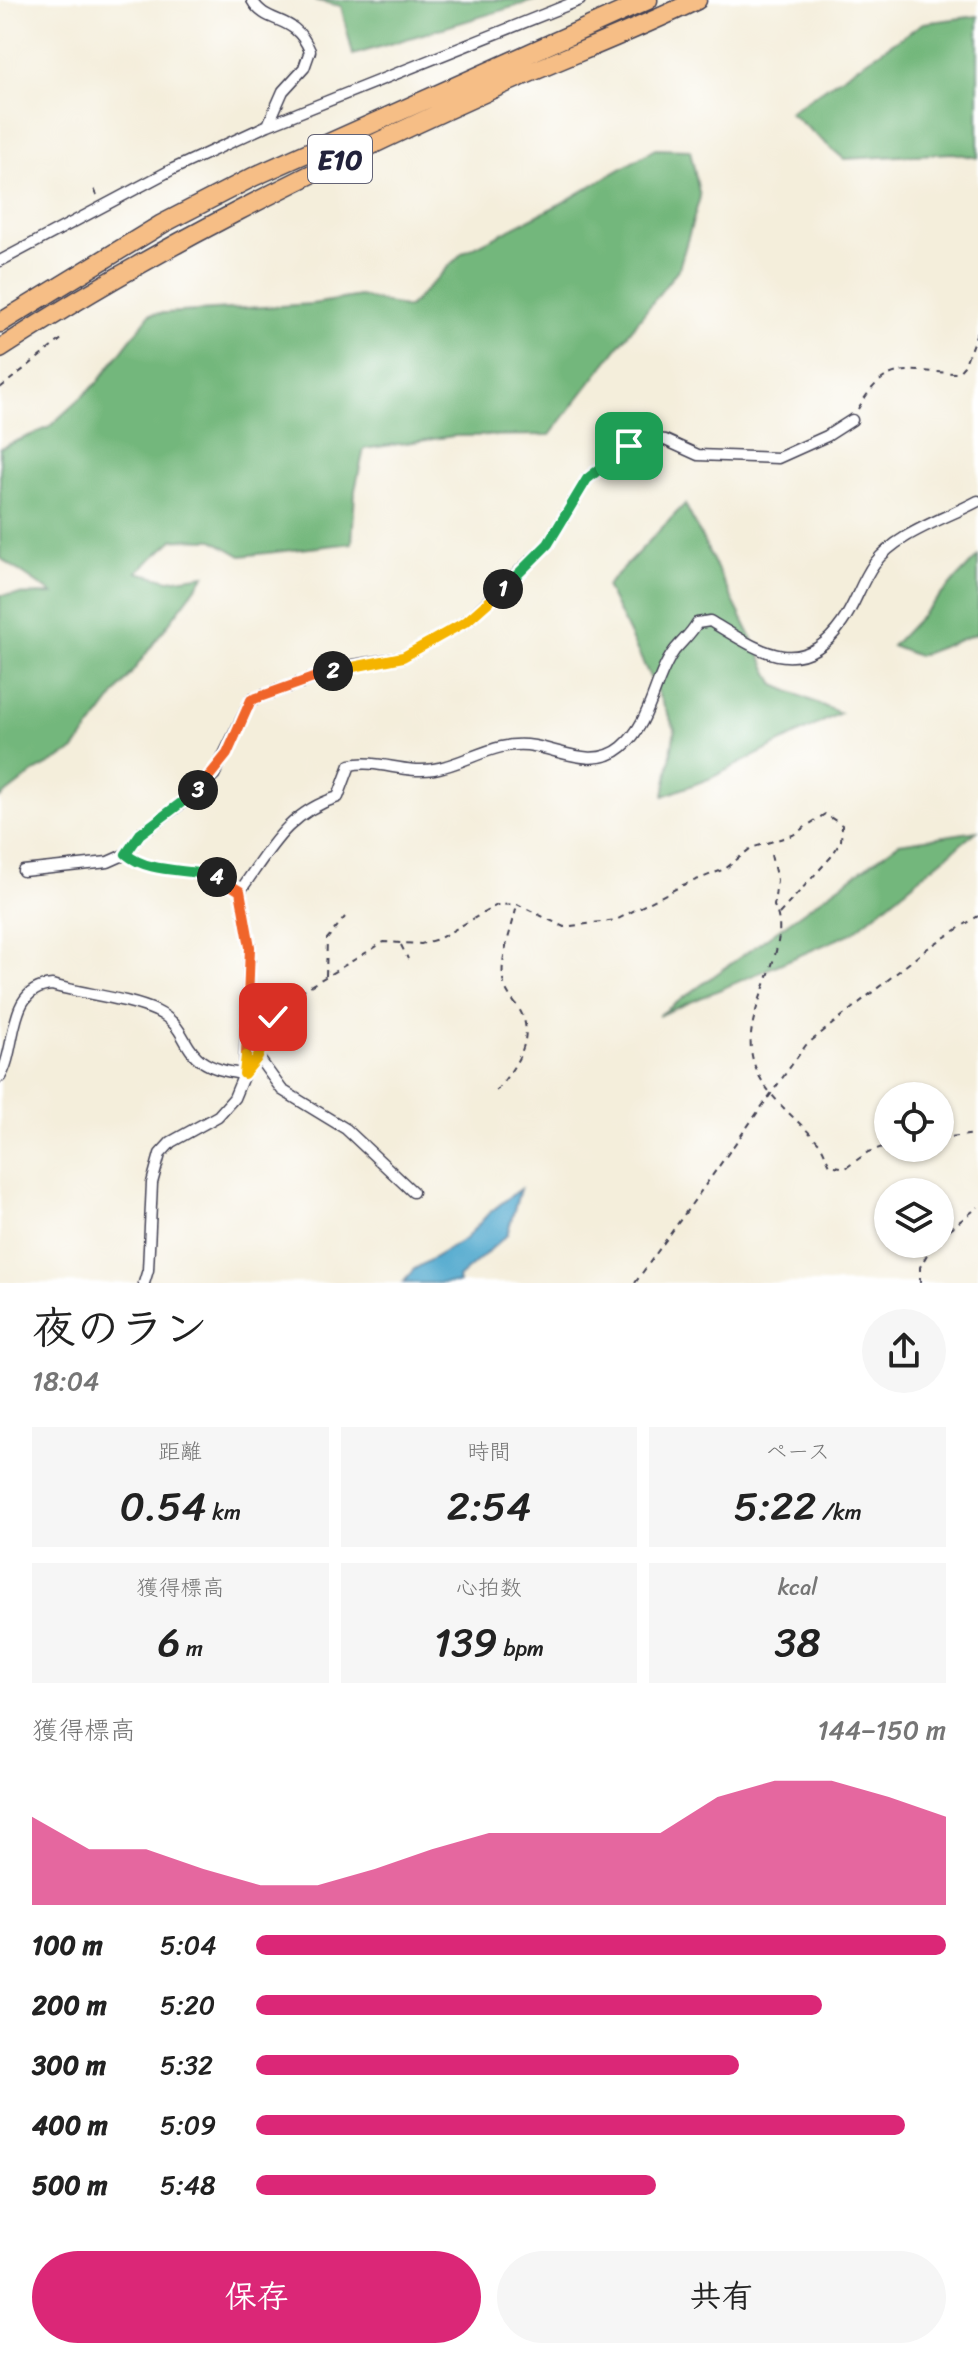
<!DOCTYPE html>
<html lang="ja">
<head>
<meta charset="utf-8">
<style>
	body { margin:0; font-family:Sriracha,"Klee One",sans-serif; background:#f6f6f6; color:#222; height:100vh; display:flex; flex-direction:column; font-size:30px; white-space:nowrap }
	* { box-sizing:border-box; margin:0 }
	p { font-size:26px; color:#767676 }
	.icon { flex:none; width:44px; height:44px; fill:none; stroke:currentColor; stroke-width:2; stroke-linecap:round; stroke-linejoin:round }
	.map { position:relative; height:1283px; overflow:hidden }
	.details { display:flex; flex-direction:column; background:#fff; flex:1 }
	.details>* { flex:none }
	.buttons { position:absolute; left:874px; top:1082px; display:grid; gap:16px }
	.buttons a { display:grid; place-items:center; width:80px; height:80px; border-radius:50%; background:#fff; box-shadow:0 2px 6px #0004; font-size:40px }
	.pin { position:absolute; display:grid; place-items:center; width:68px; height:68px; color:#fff; margin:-34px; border-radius:16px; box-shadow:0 4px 12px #0006 }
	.km { position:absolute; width:40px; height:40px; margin:-20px; border-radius:50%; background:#222; color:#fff; font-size:22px; line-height:40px; text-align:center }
	.round { display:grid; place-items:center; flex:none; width:84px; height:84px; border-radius:42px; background:#f6f6f6 }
	.overview { display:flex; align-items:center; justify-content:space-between; height:136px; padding:0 32px }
	h1 { font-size:44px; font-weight:600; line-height:60px }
	.metrics { display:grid; grid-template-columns:repeat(3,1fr); gap:12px; height:136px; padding:8px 32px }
	.metrics div { display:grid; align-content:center; border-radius:0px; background:#f6f6f6; text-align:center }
	.metrics b { font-size:40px; font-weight:600 }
	.metrics small { font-size:22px; font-weight:400 }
	.metrics p { font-size:22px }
	.chart { height:224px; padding:16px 32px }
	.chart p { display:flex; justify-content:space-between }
	.chart svg { width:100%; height:144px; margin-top:8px; fill:#db2777; opacity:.7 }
	.cta { display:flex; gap:16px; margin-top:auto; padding:16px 32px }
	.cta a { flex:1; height:92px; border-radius:48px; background:#db2777; color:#fff; font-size:32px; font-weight:600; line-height:92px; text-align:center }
	.cta a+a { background:#f6f6f6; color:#222 }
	ul { padding:0 32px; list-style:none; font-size:26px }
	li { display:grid; grid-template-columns:128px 96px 1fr; align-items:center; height:60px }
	li i { height:20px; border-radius:10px; background:#db2777 }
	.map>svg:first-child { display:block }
	.forest { fill:#73b77b; stroke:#4a6c5b; stroke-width:2 }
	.water { fill:#4fa8cd; stroke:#386584; stroke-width:2 }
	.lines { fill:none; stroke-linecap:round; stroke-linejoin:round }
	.street-casing { stroke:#424153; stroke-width:13 }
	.highway-casing { stroke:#424153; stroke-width:21 }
	.path { stroke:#424153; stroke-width:2; stroke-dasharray:6 6; stroke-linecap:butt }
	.street { stroke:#fff; stroke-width:10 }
	.highway { stroke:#f6be86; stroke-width:18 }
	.split-1-casing { stroke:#fff; stroke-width:16 }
	.split-2-casing { stroke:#fff; stroke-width:16 }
	.split-3-casing { stroke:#fff; stroke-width:16 }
	.split-4-casing { stroke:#fff; stroke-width:16 }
	.split-5-casing { stroke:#fff; stroke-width:16 }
	.split-6-casing { stroke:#fff; stroke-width:16 }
	.split-1 { stroke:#22a559; stroke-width:10 }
	.split-2 { stroke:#f5b400; stroke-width:10 }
	.split-3 { stroke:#f0652b; stroke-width:10 }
	.split-4 { stroke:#22a559; stroke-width:10 }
	.split-5 { stroke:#f0652b; stroke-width:10 }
	.split-6 { stroke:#f5b400; stroke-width:10 }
	.labels { text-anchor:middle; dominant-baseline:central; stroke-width:6; stroke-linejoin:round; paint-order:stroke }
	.shield { fill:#fff; stroke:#646476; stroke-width:2 }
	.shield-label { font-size:28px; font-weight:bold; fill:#22223b }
</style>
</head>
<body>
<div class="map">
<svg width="978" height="1283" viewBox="0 0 978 1283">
	<rect width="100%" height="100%" fill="#fff"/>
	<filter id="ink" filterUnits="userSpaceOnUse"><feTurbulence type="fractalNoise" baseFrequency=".0125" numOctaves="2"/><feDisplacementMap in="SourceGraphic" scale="16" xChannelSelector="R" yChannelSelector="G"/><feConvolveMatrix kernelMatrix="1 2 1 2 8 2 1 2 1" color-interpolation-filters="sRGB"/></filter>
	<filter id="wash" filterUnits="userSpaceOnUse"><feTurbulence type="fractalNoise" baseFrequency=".006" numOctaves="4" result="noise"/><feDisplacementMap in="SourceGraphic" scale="32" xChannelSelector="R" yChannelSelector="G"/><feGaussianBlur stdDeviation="1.8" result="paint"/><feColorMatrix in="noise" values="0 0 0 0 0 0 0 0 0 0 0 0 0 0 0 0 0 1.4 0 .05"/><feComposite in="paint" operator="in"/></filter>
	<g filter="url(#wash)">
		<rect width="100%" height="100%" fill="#f4eedb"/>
		<path class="forest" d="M313,0H536L353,55L341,6Z
			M978,16V158L953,153L844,159L789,112L923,23Z
			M655,149L690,150L700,197L679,268L550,435L454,436L364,449L355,490L352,543L241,556L213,540L174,539L137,572L169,580L205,575L73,751L34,772L0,798V595L53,594L0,558V448L48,428L97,383L150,314L312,304L360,296L408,308L462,253L560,204Z
			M685,504L775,685L840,713L711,778L664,796L675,729L606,586Z
			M978,556V633L918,656L892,646Z
			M977,831L852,933L658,1016L899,843Z"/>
		<path class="water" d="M520,1189L507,1235L458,1278L459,1283H403L413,1270L465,1239L489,1213Z"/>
	</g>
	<g filter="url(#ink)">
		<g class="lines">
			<defs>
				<path id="street" d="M252,0C267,27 294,12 310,51L304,68L283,91L268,125
					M0,261L173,169L268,125L580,0
					M23,871L108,862L126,854L140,834L197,792L214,775L251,700L348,666L403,657L467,621L548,544L587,479L629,446L650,438L665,440L698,455L778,458L827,436L852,420
					M258,1057L282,1090L346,1129L413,1192
					M0,1077C18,1048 6,988 52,985C83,994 127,998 156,1011C198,1031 172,1066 244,1074L250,947L240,891C270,849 287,813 338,797L350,765C378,759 404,774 434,769C469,763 496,739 534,746C562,751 596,769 622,747C652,722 653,680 674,651C682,641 691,634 697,623L710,621C757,649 800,683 842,623C855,605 861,582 874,564C897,533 945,519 978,501
					M144,1283L148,1270L152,1183L160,1154L171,1142L218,1116L234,1098L244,1074L258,1057L278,1006L289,1000"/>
				<path id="highway" d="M0,323L162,224L253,177L648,0
					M0,349C155,248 318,168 486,92C556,60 628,34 697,0"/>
			</defs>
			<use href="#street" class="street-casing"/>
			<use href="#highway" class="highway-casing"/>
			<path class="path" d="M97,195L94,189L98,187
				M0,388L63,338
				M858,409C886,359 906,372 958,373L964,366L978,330
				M771,855L777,880L774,906C795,945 746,1003 751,1049C755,1090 794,1115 819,1143C824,1149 826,1158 830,1165L846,1168L868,1152L888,1145
				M136,863L195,870L230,884
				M401,945L408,959
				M326,976L327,939L345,917
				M300,992L384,942L421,944L438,939L497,905L517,904L564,927L616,920L683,885L725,869L751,848L793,835L825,814L842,825L841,841L831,857L779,914
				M496,1091C515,1067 539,1036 517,1006C511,998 504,989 503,979C500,954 513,928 517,904
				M940,1138L978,1134
				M940,1237L978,1207
				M635,1283L806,1045L928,948L978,916
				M920,1283V1267L933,1244"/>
			<use href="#street" class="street"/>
			<use href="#highway" class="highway"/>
		</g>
	</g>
	<g class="lines" filter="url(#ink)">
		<defs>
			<path id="split-1" d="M503,589L548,544L587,479L629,446"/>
			<path id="split-2" d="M333,671L403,657L467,621L503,589"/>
			<path id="split-3" d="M198,790L227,754L251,700L333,671"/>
			<path id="split-4" d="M198,790L140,834L126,854C149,874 189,868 217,877"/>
			<path id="split-5" d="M217,877L240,891L250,947L246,1056"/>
			<path id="split-6" d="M246,1056L244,1074L258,1057L273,1017"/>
		</defs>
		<use href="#split-1" class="split-1-casing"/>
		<use href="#split-2" class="split-2-casing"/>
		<use href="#split-3" class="split-3-casing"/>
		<use href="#split-4" class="split-4-casing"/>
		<use href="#split-5" class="split-5-casing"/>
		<use href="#split-6" class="split-6-casing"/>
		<use href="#split-1" class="split-1"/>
		<use href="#split-2" class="split-2"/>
		<use href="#split-3" class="split-3"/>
		<use href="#split-4" class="split-4"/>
		<use href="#split-5" class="split-5"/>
		<use href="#split-6" class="split-6"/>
	</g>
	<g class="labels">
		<rect class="shield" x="308" y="135" width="64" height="48" rx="6"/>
		<g class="shield-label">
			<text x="340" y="159">E10</text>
		</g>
	</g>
</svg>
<div class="buttons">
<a><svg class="icon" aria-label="locate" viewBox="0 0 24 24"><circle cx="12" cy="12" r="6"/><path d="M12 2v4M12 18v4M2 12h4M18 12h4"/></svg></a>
<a><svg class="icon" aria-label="layers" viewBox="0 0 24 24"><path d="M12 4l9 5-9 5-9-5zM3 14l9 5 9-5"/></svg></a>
</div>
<div class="pin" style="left:629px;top:446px;background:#1e9e55"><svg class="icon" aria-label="arrive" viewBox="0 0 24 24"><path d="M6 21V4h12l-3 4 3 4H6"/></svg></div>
<div class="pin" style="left:273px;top:1017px;background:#d93025"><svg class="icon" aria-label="check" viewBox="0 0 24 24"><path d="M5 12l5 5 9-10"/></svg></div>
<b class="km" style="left:503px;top:589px">1</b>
<b class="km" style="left:333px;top:671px">2</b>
<b class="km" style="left:198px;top:790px">3</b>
<b class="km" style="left:217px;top:877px">4</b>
</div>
<section class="details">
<div class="overview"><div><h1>夜のラン</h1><p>18:04</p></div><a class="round"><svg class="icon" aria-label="share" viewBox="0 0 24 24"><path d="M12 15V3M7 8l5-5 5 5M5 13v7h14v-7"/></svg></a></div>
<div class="metrics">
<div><p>距離</p><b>0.54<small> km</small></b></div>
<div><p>時間</p><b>2:54</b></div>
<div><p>ペース</p><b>5:22<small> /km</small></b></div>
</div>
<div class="metrics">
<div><p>獲得標高</p><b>6<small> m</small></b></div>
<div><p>心拍数</p><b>139<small> bpm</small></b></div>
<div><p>kcal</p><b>38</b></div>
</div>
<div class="chart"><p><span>獲得標高</span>144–150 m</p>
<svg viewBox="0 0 160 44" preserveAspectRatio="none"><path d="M0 44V17L10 27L20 27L30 33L40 38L50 38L60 33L70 27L80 22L90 22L100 22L110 22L120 11L130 6L140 6L150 11L160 17V44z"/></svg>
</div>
<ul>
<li><b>100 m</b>5:04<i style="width:100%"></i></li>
<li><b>200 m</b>5:20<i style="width:82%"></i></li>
<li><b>300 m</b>5:32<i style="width:70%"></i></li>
<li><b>400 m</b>5:09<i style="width:94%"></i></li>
<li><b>500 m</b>5:48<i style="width:58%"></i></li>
</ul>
<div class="cta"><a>保存</a><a>共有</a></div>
</section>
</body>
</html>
